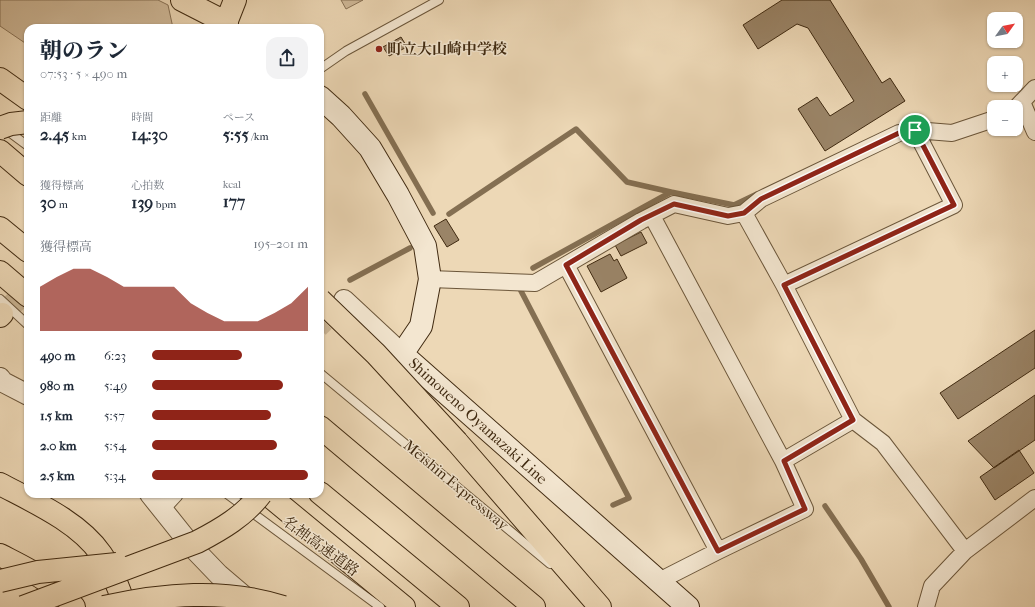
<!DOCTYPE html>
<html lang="ja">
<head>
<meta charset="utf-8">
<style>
	body { margin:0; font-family:"IM FELL French Canon","Noto Serif JP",serif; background:#f2f2f3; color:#1f2937; height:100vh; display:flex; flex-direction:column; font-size:15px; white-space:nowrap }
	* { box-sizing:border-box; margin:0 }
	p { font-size:13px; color:#747a83 }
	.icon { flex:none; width:22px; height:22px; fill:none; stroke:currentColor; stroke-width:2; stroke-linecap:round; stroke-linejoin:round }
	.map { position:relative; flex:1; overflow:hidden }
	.panel { position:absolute; left:24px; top:24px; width:300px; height:474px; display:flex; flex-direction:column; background:#fff; border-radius:12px; box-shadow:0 1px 3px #0004 }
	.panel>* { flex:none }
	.needle { width:26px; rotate:57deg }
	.buttons { position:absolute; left:987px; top:12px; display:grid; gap:8px }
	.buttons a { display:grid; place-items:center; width:36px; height:36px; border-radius:8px; background:#fff; box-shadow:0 1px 3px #0004; font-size:20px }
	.pin { position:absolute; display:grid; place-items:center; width:34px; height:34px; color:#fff; margin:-17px; border:2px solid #fff; border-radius:50%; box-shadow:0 1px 4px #0007 }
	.round { display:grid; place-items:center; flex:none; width:42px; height:42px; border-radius:12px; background:#f2f2f3 }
	.overview { display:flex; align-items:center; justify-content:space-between; height:68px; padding:0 16px }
	h1 { font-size:22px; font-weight:800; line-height:30px }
	.stats { display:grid; grid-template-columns:repeat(3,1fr); gap:6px; height:68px; padding:4px 16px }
	.stats div { display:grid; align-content:center }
	.stats b { font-size:17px; font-weight:800 }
	.stats small { font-size:11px; font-weight:400 }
	.stats p { font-size:11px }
	.chart { height:112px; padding:8px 16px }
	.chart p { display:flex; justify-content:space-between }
	.chart svg { width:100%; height:72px; margin-top:4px; fill:#8f2418; opacity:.7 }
	ul { padding:0 16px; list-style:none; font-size:13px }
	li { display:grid; grid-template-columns:64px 48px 1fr; align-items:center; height:30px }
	li i { height:10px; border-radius:5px; background:#8f2418 }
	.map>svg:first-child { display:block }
	.green { fill:#d0ba9a; stroke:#887256 }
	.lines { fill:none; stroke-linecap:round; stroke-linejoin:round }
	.stream { stroke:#846f52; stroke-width:5.5 }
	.building { fill:#9a8467; stroke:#402a11 }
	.minor-tunnel { stroke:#cab595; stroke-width:16; stroke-dasharray:16 8; stroke-linecap:butt }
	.primary-tunnel { stroke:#cab595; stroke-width:22; stroke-dasharray:22 11; stroke-linecap:butt }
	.service-casing { stroke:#6b563a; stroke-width:10 }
	.minor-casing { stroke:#6b563a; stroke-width:18 }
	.tertiary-casing { stroke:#6b563a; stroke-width:22 }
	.secondary-casing { stroke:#402a11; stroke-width:24 }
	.primary-casing { stroke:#402a11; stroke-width:24 }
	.motorway-casing { stroke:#402a11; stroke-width:24 }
	.service { stroke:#f3e6d0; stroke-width:8 }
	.minor { stroke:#f3e6d0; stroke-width:16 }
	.tertiary { stroke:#f3e6d0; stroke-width:20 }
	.secondary { stroke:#f3e6d0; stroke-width:22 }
	.primary { stroke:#edd8b6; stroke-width:22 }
	.motorway { stroke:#edd8b6; stroke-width:22 }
	.motorway-bridge-casing { stroke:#402a11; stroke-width:24; stroke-linecap:butt }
	.motorway-bridge { stroke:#edd8b6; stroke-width:22 }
	.route-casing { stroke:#fff; stroke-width:8 }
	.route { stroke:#8f2418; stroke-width:5 }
	.poi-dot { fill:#8f2418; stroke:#f3e6d0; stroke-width:1.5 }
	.labels { text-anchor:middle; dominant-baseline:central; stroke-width:3; stroke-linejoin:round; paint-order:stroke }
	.poi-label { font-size:15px; font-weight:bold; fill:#402a11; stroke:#f3e6d0; text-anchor:start }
	.street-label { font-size:15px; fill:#402a11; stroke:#f3e6d0 }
</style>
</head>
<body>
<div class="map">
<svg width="1035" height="607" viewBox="0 0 1035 607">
	<rect width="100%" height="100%" fill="#edd8b6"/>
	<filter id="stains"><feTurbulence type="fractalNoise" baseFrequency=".005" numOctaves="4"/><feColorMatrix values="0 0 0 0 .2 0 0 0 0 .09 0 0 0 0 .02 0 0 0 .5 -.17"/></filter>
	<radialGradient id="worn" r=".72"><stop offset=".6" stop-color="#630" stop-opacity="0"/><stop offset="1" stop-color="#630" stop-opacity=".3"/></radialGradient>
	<path class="green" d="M0,0H158L168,5L173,28H28V45L0,26Z
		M341,0H363L346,9Z"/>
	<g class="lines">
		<path class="stream" d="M365,94L433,213
			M449,214L576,129L627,182L671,192
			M533,268L671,192L734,205L757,194
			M350,280L410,248
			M521,291L629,498L613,505
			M825,506L861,559L889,607"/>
	</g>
	<path class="building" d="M782,0H830L882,83L890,78L905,101L825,151L798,109L817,97L830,116L854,101L808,28L797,24L758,49L743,25Z
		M401,37L407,47L389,56L383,47Z
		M446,219L459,240L447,247L434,226Z
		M641,232L647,243L621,256L615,245Z
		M610,254L614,261L617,259L627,278L601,292L587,266Z
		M1035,330V368L958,419L940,393Z
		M1035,395V440L994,468L968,441Z
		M1019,450L1034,473L995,500L980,477Z"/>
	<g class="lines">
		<path class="minor-tunnel" d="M320,329L326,323"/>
		<path class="primary-tunnel" d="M2,314L28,290"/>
		<defs>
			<path id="service" d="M320,69L346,51L439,0
				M5,129L28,146
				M0,299L28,325
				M320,373L550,564
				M227,494L380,607"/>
			<path id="minor" d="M1022,102L1035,132
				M1016,108L1035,88
				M652,216L783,461
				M566,265L718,551
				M430,279L535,283L641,221L674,204L728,216L744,213L761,199L899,133L915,130L952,133L994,119
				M784,285L954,205L915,130
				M853,420L883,443L965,551
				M162,508L175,494
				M659,581L718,551L805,509L783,461L853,420L784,285L744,213
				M926,607L932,586L965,551L1035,498"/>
			<path id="tertiary" d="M344,300L402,354
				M0,378L3,382L28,395
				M150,494L194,549L219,575L252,603"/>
			<path id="secondary" d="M320,97L341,116L370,148L398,195L425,246L430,279L421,326L402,354L688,607"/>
			<path id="primary" d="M182,0L227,23
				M224,28L235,0
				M0,316L2,314"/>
			<path id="motorway" d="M0,79L28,99
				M0,151L28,175
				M0,228L28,251
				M0,272L28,296
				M320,427L534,607
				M457,442L600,607
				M0,484C34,502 79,522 101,554C112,570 119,588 125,607
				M320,493L458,607
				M267,494L404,607
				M0,555C29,570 54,581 74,607"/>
		</defs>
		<use href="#service" class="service-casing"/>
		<use href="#minor" class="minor-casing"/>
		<use href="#tertiary" class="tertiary-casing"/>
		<use href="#secondary" class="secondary-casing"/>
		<use href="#primary" class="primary-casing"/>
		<use href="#motorway" class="motorway-casing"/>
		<use href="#service" class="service"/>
		<use href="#minor" class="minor"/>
		<use href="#tertiary" class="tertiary"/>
		<use href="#secondary" class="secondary"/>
		<use href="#primary" class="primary"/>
		<use href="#motorway" class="motorway"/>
		<defs>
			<path id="motorway-bridge" d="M0,128L11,124L28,122
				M320,300L376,354L457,442
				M0,581L38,572L117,564
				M23,607L197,542C222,529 244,516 261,494
				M104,607C163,594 224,588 283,607"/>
		</defs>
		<use href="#motorway-bridge" class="motorway-bridge-casing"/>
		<use href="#motorway-bridge" class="motorway-bridge"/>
	</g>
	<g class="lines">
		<defs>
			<path id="route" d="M915,130L954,205L784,285L853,420L784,461L805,509L718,551L566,265L641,220L674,204L728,216L744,213L761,199L899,133Z"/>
		</defs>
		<use href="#route" class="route-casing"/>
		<use href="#route" class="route"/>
	</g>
	<circle class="poi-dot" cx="379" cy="49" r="4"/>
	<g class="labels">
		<g class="poi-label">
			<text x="387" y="49">町立大山崎中学校</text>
		</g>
		<g class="street-label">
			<text transform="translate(478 421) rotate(42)">Shimoueno Oyamazaki Line</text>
			<text transform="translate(456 485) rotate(40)">Meishin Expressway</text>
			<text transform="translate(321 546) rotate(36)">名神高速道路</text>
		</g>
	</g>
	<rect width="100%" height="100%" filter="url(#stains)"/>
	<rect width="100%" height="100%" fill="url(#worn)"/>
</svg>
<div class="buttons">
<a><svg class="needle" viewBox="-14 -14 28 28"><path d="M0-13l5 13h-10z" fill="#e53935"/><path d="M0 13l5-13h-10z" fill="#747a83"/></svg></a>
<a>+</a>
<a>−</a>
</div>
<div class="pin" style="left:915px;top:130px;background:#1e9e55"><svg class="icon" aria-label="arrive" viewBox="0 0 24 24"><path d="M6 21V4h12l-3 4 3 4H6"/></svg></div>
<section class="panel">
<div class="overview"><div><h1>朝のラン</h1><p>07:53 · 5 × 490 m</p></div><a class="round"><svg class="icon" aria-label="share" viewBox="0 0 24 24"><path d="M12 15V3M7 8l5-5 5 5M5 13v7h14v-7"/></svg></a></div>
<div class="stats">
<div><p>距離</p><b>2.45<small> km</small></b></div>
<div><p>時間</p><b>14:30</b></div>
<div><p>ペース</p><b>5:55<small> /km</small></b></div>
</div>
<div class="stats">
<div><p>獲得標高</p><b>30<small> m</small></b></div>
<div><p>心拍数</p><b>139<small> bpm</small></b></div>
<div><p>kcal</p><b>177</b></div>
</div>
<div class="chart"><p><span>獲得標高</span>195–201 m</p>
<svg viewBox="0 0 160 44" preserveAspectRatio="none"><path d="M0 44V17L10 11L20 6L30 6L40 11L50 17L60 17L70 17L80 17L90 27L100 33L110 38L120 38L130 38L140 33L150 27L160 17V44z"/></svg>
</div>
<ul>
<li><b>490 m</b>6:23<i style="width:58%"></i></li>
<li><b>980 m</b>5:49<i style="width:84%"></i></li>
<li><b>1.5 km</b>5:57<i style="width:76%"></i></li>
<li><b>2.0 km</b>5:54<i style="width:80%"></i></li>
<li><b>2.5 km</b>5:34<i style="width:100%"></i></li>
</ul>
</section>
</div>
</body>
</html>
